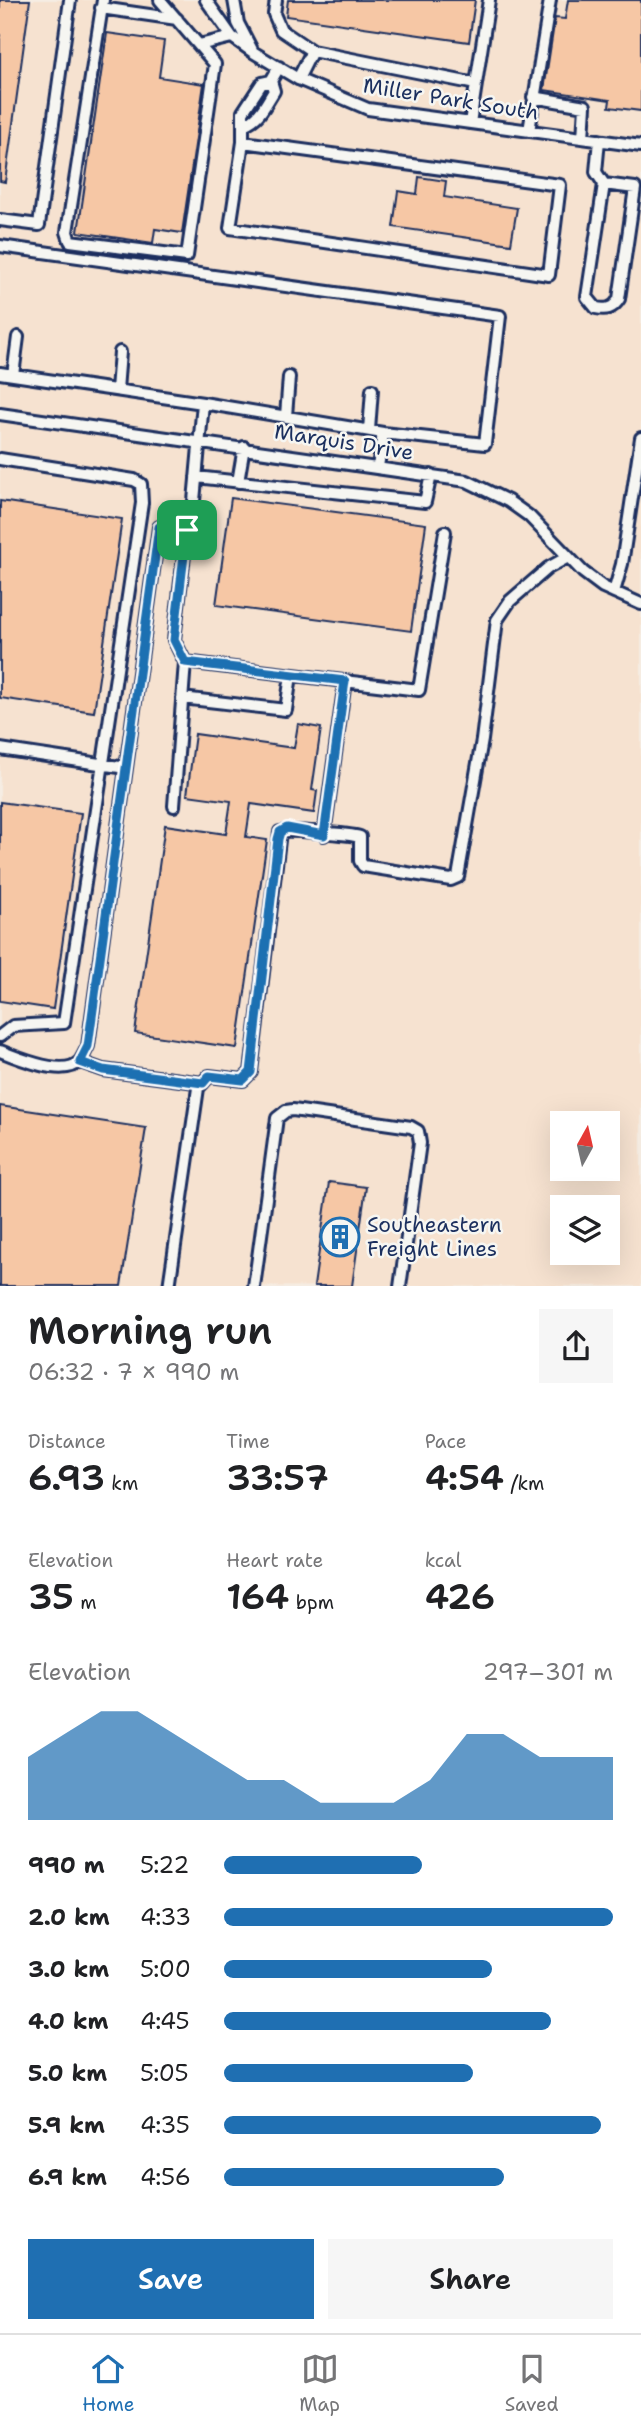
<!DOCTYPE html>
<html lang="en">
<head>
<meta charset="utf-8">
<style>
	body { margin:0; font-family:"Shantell Sans",sans-serif; background:#f6f6f6; color:#202124; height:100vh; display:flex; flex-direction:column; font-size:26px; white-space:nowrap }
	* { box-sizing:border-box; margin:0 }
	p { font-size:23px; color:#757577 }
	.icon { flex:none; width:38px; height:38px; fill:none; stroke:currentColor; stroke-width:2; stroke-linecap:round; stroke-linejoin:round }
	.map { position:relative; height:1286px; overflow:hidden }
	.sheet { display:flex; flex-direction:column; background:#fff; flex:1 }
	.sheet>* { flex:none }
	.needle { width:46px; rotate:8deg }
	.tools { position:absolute; left:550px; top:1111px; display:grid; gap:14px }
	.tools a { display:grid; place-items:center; width:70px; height:70px; border-radius:0px; background:#fff; box-shadow:0 7px 28px #0002; font-size:35px }
	.pin { position:absolute; display:grid; place-items:center; width:60px; height:60px; color:#fff; margin:-30px; border-radius:14px; box-shadow:0 4px 10px #0006 }
	.round { display:grid; place-items:center; flex:none; width:74px; height:74px; border-radius:0px; background:#f6f6f6 }
	.summary { display:flex; align-items:center; justify-content:space-between; height:119px; padding:0 28px }
	h1 { font-size:38px; font-weight:600; line-height:52px }
	.metrics { display:grid; grid-template-columns:repeat(3,1fr); gap:10px; height:119px; padding:7px 28px }
	.metrics div { display:grid; align-content:center }
	.metrics b { font-size:35px; font-weight:600 }
	.metrics small { font-size:19px; font-weight:400 }
	.metrics p { font-size:19px }
	.chart { height:196px; padding:14px 28px }
	.chart p { display:flex; justify-content:space-between }
	.chart svg { width:100%; height:126px; margin-top:7px; fill:#1f6fb2; opacity:.7 }
	.primary-button { display:flex; gap:14px; margin-top:auto; padding:14px 28px }
	.primary-button a { flex:1; height:80px; border-radius:0px; background:#1f6fb2; color:#fff; font-size:28px; font-weight:600; line-height:80px; text-align:center }
	.primary-button a+a { background:#f6f6f6; color:#202124 }
	ul { padding:0 28px; list-style:none; font-size:23px }
	li { display:grid; grid-template-columns:112px 84px 1fr; align-items:center; height:52px }
	li i { height:18px; border-radius:9px; background:#1f6fb2 }
	.menu { display:flex; justify-content:space-around; align-items:center; height:98px; border-top:2px solid #e0e0e0; background:#fff; font-size:19px; color:#757577 }
	.menu a { display:grid; justify-items:center; gap:4px }
	.menu .on { color:#1f6fb2 }
	.map>svg:first-child { display:block }
	.built { fill:#f6e2d0; fill-rule:evenodd }
	.building { fill:#f6c7a5; stroke:#1b2f5e; stroke-width:2 }
	.lines { fill:none; stroke-linecap:round; stroke-linejoin:round }
	.minor-casing { stroke:#1b2f5e; stroke-width:16 }
	.minor { stroke:#f6f6f2; stroke-width:10 }
	.route-casing { stroke:#fff; stroke-width:14 }
	.route { stroke:#1f6fb2; stroke-width:9 }
	.labels { text-anchor:middle; dominant-baseline:central; stroke-width:5; stroke-linejoin:round; paint-order:stroke }
	.street-label { font-size:21px; fill:#1b2f5e; stroke:#f6f6f2 }
	.poi-label { font-size:21px; fill:#1b2f5e; stroke:#f6f6f2; text-anchor:start }
</style>
</head>
<body>
<div class="map">
<svg width="641" height="1287" viewBox="0 0 641 1287">
	<rect width="100%" height="100%" fill="#f6ede3"/>
	<filter id="ink" filterUnits="userSpaceOnUse"><feTurbulence type="fractalNoise" baseFrequency=".0143" numOctaves="2"/><feDisplacementMap in="SourceGraphic" scale="14" xChannelSelector="R" yChannelSelector="G"/><feConvolveMatrix kernelMatrix="1 2 1 2 8 2 1 2 1" color-interpolation-filters="sRGB"/></filter>
	<g filter="url(#ink)">
		<path class="built" d="M0,0H641V1286L0,1287ZM562,1124H607V1169H562ZM562,1208H607V1253H562Z"/>
		<path class="building" d="M0,0H30L5,182L0,181Z
			M288,0H475L469,42L286,16Z
			M568,0H641V111L609,107L610,100L544,90L555,18L565,19Z
			M107,33L164,41L159,77L204,84L182,233L155,229L153,243L78,232Z
			M419,177L446,181L444,197L517,208L511,244L393,227L398,191L417,194Z
			M231,498L426,524L411,631L216,605Z
			M0,501L122,519L94,712L0,698Z
			M298,724L321,728L312,790L317,791L314,813L251,804L246,837L267,840L237,1048L135,1033L165,825L226,834L231,801L187,795L195,734L294,748Z
			M0,802L81,813L53,1009L0,1001Z
			M0,1106L146,1128L121,1286H0Z
			M329,1182L366,1187L352,1286H314Z"/>
		<g class="lines">
			<defs>
				<path id="minor" d="M103,0L67,232L70,241L187,256L215,64L160,0
					M206,0L232,37L253,52L298,79L368,109L641,146
					M234,0L238,23L252,50
					M276,0L274,14L281,30L312,51L476,84
					M101,8L177,19
					M199,45L232,37
					M298,79L312,51
					M533,97L585,106L583,138
					M470,123L489,0
					M245,124C260,118 265,105 274,91L271,81
					M529,131L550,0
					M599,140L596,172L604,184L635,188L619,299C613,309 606,310 596,308L587,297L604,184
					M243,142L560,185L549,275L230,228L243,142V112L262,83L271,81L279,67
					M0,220L39,225L70,0
					M0,246L500,316L485,444L383,433
					M0,373L203,403L194,501L187,530L159,527L88,1046C86,1050 83,1057 80,1061C65,1078 17,1058 0,1051
					M13,375L18,337
					M117,390L120,352
					M203,403L383,433L378,467
					M0,414L467,481L508,501L529,516L583,572L603,587L641,604
					M286,416L289,377
					M369,430L372,390
					M0,459L134,480L141,484L142,503L64,1023L13,1026L0,1036
					M196,477L425,502L431,475
					M238,482L244,447
					M187,530L174,640L185,662L419,690L445,532
					M614,592L622,564L641,438
					M182,698L286,710L291,675
					M0,749L126,768
					M174,806L185,662
					M324,835L345,681
					M80,1062L103,1070L203,1083
					M169,1287L198,1088L209,1076L243,1080L251,1072L280,832C286,829 351,834 360,837V861L363,866L451,880L458,877L482,740L497,620L510,601L548,568L568,557
					M254,1287L277,1118L286,1111L293,1110L411,1127L418,1131L420,1143L400,1287"/>
			</defs>
			<use href="#minor" class="minor-casing"/>
			<use href="#minor" class="minor"/>
		</g>
	</g>
	<g class="lines" filter="url(#ink)">
		<defs>
			<path id="route" d="M159,527L187,530L174,640L185,662L345,681L324,835L287,828L280,832L278,839L251,1072L243,1080L209,1076L203,1083L103,1070L80,1062L88,1046Z"/>
		</defs>
		<use href="#route" class="route-casing"/>
		<use href="#route" class="route"/>
	</g>
	<defs>
		<symbol id="building-ring" viewBox="-11 -11 22 22"><circle r="9.5" fill="#f6f6f2" stroke="#1f6fb2" stroke-width="1.5"/><path d="M-4-6H4V6H1V3H-1V6H-4ZM-2.5-4.3h1.7v1.8h-1.7ZM.8-4.3h1.7v1.8H.8ZM-2.5-1h1.7V.8h-1.7ZM.8-1h1.7V.8H.8Z" fill="#1f6fb2"/></symbol>
	</defs>
	<g fill-rule="evenodd">
		<use href="#building-ring" x="318" y="1215" width="44" height="44"/>
	</g>
	<g class="labels">
		<g class="street-label">
			<text transform="translate(451 99) rotate(9)">Miller Park South</text>
			<text transform="translate(344 442) rotate(9)">Marquis Drive</text>
		</g>
		<g class="poi-label">
			<text x="367" y="1225">Southeastern<tspan x="367" dy="24">Freight Lines</tspan></text>
		</g>
	</g>
</svg>
<div class="tools">
<a><svg class="needle" viewBox="-14 -14 28 28"><path d="M0-13l5 13h-10z" fill="#e53935"/><path d="M0 13l5-13h-10z" fill="#757577"/></svg></a>
<a><svg class="icon" aria-label="layers" viewBox="0 0 24 24"><path d="M12 4l9 5-9 5-9-5zM3 14l9 5 9-5"/></svg></a>
</div>
<div class="pin" style="left:187px;top:530px;background:#1e9e55"><svg class="icon" aria-label="arrive" viewBox="0 0 24 24"><path d="M6 21V4h12l-3 4 3 4H6"/></svg></div>
</div>
<section class="sheet">
<div class="summary"><div><h1>Morning run</h1><p>06:32 · 7 × 990 m</p></div><a class="round"><svg class="icon" aria-label="share" viewBox="0 0 24 24"><path d="M12 15V3M7 8l5-5 5 5M5 13v7h14v-7"/></svg></a></div>
<div class="metrics">
<div><p>Distance</p><b>6.93<small> km</small></b></div>
<div><p>Time</p><b>33:57</b></div>
<div><p>Pace</p><b>4:54<small> /km</small></b></div>
</div>
<div class="metrics">
<div><p>Elevation</p><b>35<small> m</small></b></div>
<div><p>Heart rate</p><b>164<small> bpm</small></b></div>
<div><p>kcal</p><b>426</b></div>
</div>
<div class="chart"><p><span>Elevation</span>297–301 m</p>
<svg viewBox="0 0 160 44" preserveAspectRatio="none"><path d="M0 44V22L10 14L20 6L30 6L40 14L50 22L60 30L70 30L80 38L90 38L100 38L110 30L120 14L130 14L140 22L150 22L160 22V44z"/></svg>
</div>
<ul>
<li><b>990 m</b>5:22<i style="width:51%"></i></li>
<li><b>2.0 km</b>4:33<i style="width:100%"></i></li>
<li><b>3.0 km</b>5:00<i style="width:69%"></i></li>
<li><b>4.0 km</b>4:45<i style="width:84%"></i></li>
<li><b>5.0 km</b>5:05<i style="width:64%"></i></li>
<li><b>5.9 km</b>4:35<i style="width:97%"></i></li>
<li><b>6.9 km</b>4:56<i style="width:72%"></i></li>
</ul>
<div class="primary-button"><a>Save</a><a>Share</a></div>
</section>
<nav class="menu">
<a class="on"><svg class="icon" aria-label="home" viewBox="0 0 24 24"><path d="M3 11l9-7 9 7M6 9v11h12V9"/></svg>Home</a>
<a><svg class="icon" aria-label="map" viewBox="0 0 24 24"><path d="M3 6l6-2 6 2 6-2v14l-6 2-6-2-6 2zM9 4v14M15 6v14"/></svg>Map</a>
<a><svg class="icon" aria-label="saved" viewBox="0 0 24 24"><path d="M7 4h10v16l-5-4-5 4z"/></svg>Saved</a>
</nav>
</body>
</html>
